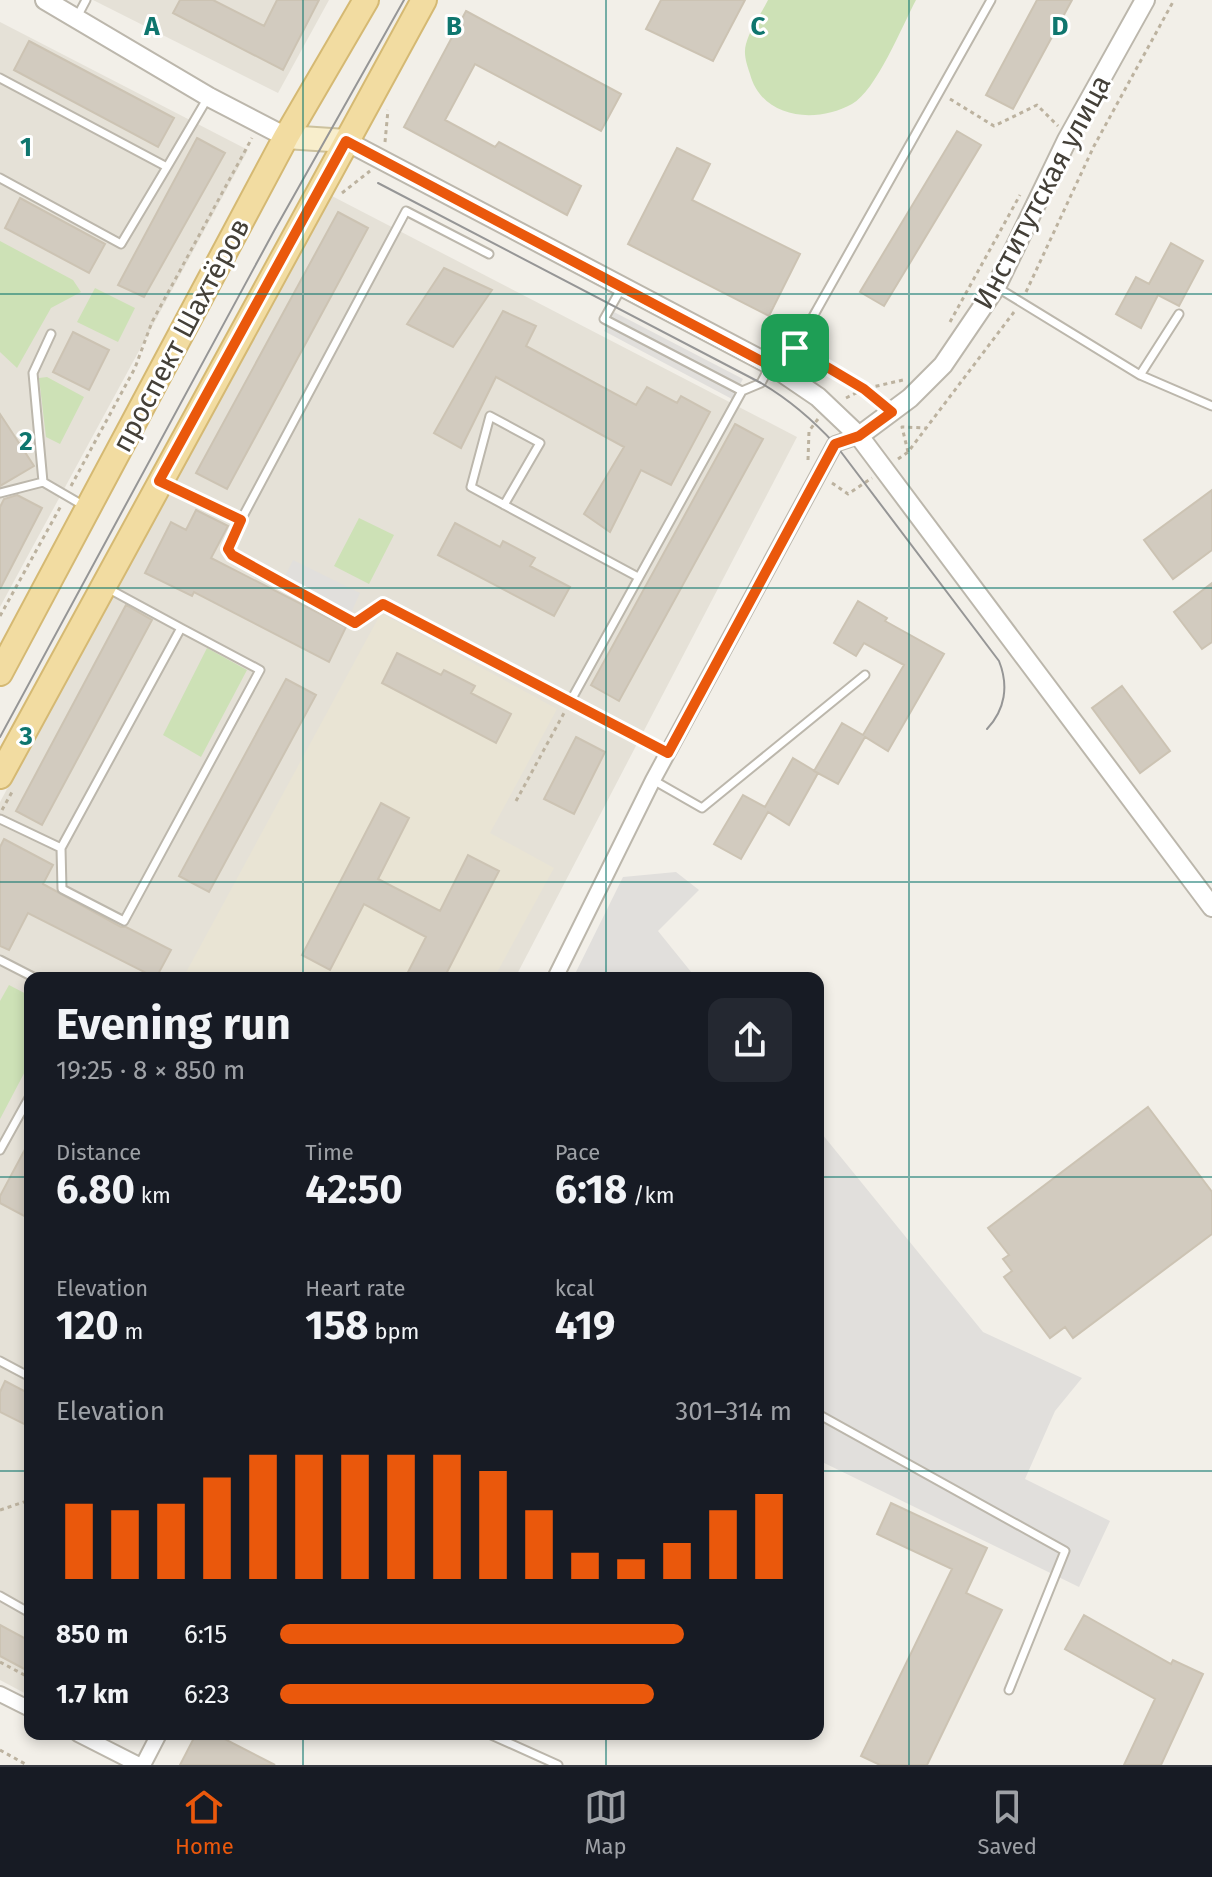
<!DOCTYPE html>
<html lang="en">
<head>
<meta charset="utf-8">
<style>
	body { margin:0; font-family:"Fira Sans",sans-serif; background:#242831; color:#f1f3f6; height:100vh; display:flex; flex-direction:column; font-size:30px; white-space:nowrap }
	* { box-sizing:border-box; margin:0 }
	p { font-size:26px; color:#9ea1a6 }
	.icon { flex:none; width:44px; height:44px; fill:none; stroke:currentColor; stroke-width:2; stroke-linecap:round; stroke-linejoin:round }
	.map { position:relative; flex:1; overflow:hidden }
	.sheet { position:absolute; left:24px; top:972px; width:800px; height:768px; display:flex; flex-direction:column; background:#171b24; border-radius:16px; box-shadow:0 4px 12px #0003 }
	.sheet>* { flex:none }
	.pin { position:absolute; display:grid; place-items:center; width:68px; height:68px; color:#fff; margin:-34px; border-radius:16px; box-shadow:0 4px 12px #0006 }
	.round { display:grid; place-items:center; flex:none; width:84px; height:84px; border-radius:16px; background:#242831 }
	.headline { display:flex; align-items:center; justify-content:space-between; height:136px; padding:0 32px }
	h1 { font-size:44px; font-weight:700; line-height:60px }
	.metrics { display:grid; grid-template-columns:repeat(3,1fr); gap:12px; height:136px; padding:8px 32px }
	.metrics div { display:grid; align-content:center }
	.metrics b { font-size:40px; font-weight:700 }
	.metrics small { font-size:22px; font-weight:400 }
	.metrics p { font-size:22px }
	.chart { height:224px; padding:16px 32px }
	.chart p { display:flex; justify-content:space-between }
	.chart svg { width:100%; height:144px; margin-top:8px; stroke:#ea580c; stroke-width:6 }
	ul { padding:0 32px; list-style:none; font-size:26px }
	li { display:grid; grid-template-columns:128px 96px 1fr; align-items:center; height:60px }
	li i { height:20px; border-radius:10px; background:#ea580c }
	.dock { display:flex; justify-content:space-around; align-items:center; height:112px; border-top:2px solid #363941; background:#171b24; font-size:22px; color:#9ea1a6 }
	.dock a { display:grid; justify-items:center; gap:4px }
	.dock .selected { color:#ea580c }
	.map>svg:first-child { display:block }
	.residential { fill:#e5e1d7 }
	.education { fill:#e9e4d4 }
	.green { fill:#cde1b6 }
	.parking { fill:#e1dfdc }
	.building { fill:#d2cbbf; stroke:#ccc3b3; stroke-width:2 }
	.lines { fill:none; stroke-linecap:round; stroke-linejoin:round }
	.service-casing { stroke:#bcb7ac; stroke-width:11 }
	.minor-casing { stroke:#bcb7ac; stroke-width:18 }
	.tertiary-casing { stroke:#bcb7ac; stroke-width:22 }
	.secondary-casing { stroke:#ccc19d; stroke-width:26 }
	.primary-casing { stroke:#d5b973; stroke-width:28 }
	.path { stroke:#bcb29f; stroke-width:3; stroke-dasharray:4 4; stroke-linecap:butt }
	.service { stroke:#fff; stroke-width:7 }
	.minor { stroke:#fff; stroke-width:14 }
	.tertiary { stroke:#fff; stroke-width:18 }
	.secondary { stroke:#f8eecc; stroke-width:22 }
	.primary { stroke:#f2dca1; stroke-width:24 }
	.tram { stroke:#969696; stroke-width:2 }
	.route-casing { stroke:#fff; stroke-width:16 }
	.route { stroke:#ea580c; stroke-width:10 }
	.grid { fill:none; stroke:#0f766e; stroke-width:2; stroke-opacity:0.55 }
	.labels { text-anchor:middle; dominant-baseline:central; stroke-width:6; stroke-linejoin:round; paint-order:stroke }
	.street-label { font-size:28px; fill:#444038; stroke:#fff }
	.grid-label { font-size:26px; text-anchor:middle; font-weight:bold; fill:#0f766e; stroke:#fff; stroke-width:6; stroke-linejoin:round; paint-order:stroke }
</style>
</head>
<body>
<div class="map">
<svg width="1212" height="1765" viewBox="0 0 1212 1765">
	<rect width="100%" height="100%" fill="#f2efe8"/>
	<path class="residential" d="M93,0H329L278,93Z
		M0,22L248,150L0,607Z
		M330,195L797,437L515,978H30V1696L0,1680V802Z"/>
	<path class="education" d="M381,613L557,709L490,833L554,868L494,978H183Z"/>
	<path class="green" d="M768,0H916C902,26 876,91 852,104C816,124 762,119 750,74C747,65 743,54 746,44C750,29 761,14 768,0Z
		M0,241L73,280L81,292L51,308L17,368L0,352Z
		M95,288L135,308L118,342L77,322Z
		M47,377L84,397L60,444L46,437L39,378Z
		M359,518L394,535L369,584L334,566Z
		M207,648L247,670L201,757L163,735Z
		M9,985L30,996V1062L0,1119V1001Z"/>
	<path class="parking" d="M614,312L743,379L732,399L604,331Z
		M293,560L360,593L351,613L283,580Z
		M676,872L699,890L658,931L696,978H573L623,877Z
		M818,1129L983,1332L1082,1378L1055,1411L1025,1479L1110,1521L1079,1587L818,1460Z"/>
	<path class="building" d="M180,0H213L264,26L277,0H319L283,70L173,13Z
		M661,0H745L713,61L646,29Z
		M1037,0H1072L1013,109L986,95Z
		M466,11L621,94L601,131L475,64L445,120L495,147L499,142L581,186L567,215L404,127Z
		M29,41L174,118L158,147L14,70Z
		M957,131L981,145L884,306L860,292Z
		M197,138L225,153L144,297L118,285Z
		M677,148L710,164L692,200L800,254L769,316L628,244Z
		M20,198L105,244L89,273L5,228Z
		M338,212L368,228L227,489L196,473Z
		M1171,243L1203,261L1179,306L1158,295L1141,328L1116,314L1136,277L1149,284Z
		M444,268L492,290L453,347L407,324Z
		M503,311L536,326L526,346L636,405L647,387L677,403L681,396L710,412L671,485L641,470L610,532L584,514L624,447L496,377L461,448L434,433Z
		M73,332L109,350L89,390L53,372Z
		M0,414L34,466L0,486Z
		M735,424L763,439L619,701L591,685Z
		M1212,490V550L1173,579L1144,540Z
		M17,495L42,508L0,589V507L4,499Z
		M196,510L228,526L211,558L346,627L329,662L194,592L192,596L145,573L171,522L186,530Z
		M455,523L500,547L503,541L535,558L530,566L570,587L554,616L438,555Z
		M1212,583V642L1202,649L1174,612Z
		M858,601L887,618L885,621L944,654L888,751L865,737L838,784L814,771L842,723L863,735L904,665L864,643L856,656L834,643Z
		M126,605L152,620L42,825L16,811Z
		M397,653L441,675L444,670L475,686L471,693L511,714L496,743L382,683Z
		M286,679L316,695L209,892L179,876Z
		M1122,686L1170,751L1140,773L1092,708Z
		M576,737L605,752L574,814L544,799Z
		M793,758L818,773L789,825L768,812L741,859L714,844L743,795L765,807Z
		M381,803L409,818L378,879L440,911L468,855L499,871L444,978H405L426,937L364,904L330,970L302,955Z
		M4,839L53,865L43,884L121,927H126L171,950L156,978L28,913L9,950L0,946V847Z
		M1148,1107L1212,1192V1234L1073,1338L1065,1327L1050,1338L1004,1277L1012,1271L1003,1259L1009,1255L988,1228Z
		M30,1140V1210L26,1217L0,1203V1196Z
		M5,1381L30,1394V1427L0,1412V1392Z
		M891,1503L987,1548L966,1593L1002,1610L927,1765H880L861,1756L952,1569L877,1534Z
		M1084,1615L1171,1664L1173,1660L1203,1674L1161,1765H1124L1155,1699L1065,1649Z
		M0,1625L30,1641V1672L0,1656Z
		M196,1734H215L275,1765H180Z"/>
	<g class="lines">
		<defs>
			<path id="service" d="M77,17L86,0
				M0,78L167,167L207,99
				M0,178L121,244L167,167
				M998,288L1140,375L1212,406
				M621,289L604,319L742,391
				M51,334L33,373L43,482L86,507
				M783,370L991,0
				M1140,375L1179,314
				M166,485L241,520L228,549L232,555L355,623
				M0,493L43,482
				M504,505L540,443L490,416L471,487L638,577
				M241,520L406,211L489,254
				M109,589L181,628
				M181,628L260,670L124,921L62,889L61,848Z
				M668,753L570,702L742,391L761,383L770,366
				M653,780L702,808L865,675
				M0,819L61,848
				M0,960L35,978
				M0,1150L30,1096
				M0,1361L30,1377
				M818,1414L1065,1551L1009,1690
				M0,1596L30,1613
				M489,1734L558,1765"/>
			<path id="minor" d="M555,978L653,780L835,444L859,436
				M0,1694L30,1709
				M78,1734L139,1765
				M143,1765L159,1734"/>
			<path id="tertiary" d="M45,0L209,97L286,137
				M346,141L771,365L818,397L859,436L1212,907
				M859,436L910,398L943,365L996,287L1067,140L1145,0"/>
			<path id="secondary" d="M286,137L346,141"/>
			<path id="primary" d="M0,673L286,137L366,0
				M0,776L424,0"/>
		</defs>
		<use href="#service" class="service-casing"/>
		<use href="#minor" class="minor-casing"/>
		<use href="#tertiary" class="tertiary-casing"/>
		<use href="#secondary" class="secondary-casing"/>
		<use href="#primary" class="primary-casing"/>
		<path class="path" d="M950,99L994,126L1037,105L1058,126
			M385,142L388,110
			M342,193L370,171
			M1026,292L1094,146L1174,0
			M950,322L1020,195
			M805,354L880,401
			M846,398L864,389L903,380
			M908,452L902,427L925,428
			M898,459L908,452L1014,312
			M808,460L809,431L818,419
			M832,483L848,494L872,478
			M71,486L135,368L152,322L252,138
			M0,616L62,504
			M363,617L383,604L560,697
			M516,801L564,713
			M2,810L12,792
			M0,1510L30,1500
			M0,1662L30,1678
			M0,1750L27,1765"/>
		<use href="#service" class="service"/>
		<use href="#minor" class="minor"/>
		<use href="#tertiary" class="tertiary"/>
		<use href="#secondary" class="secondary"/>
		<use href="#primary" class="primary"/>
		<path class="tram" d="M378,183L761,383C790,400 812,419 835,444L999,661C1009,686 1005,710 987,729
			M0,737L274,231L404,0"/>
	</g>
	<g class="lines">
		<defs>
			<path id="route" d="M346,141L782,372L795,348L864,389L892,412L859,436L835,444L668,753L383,604L355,623L232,555L228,549L241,520L159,481Z"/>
		</defs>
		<use href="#route" class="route-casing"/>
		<use href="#route" class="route"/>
	</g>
	<path class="grid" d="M303,0V978M606,0V978M909,0V1765M0,294H1212M0,588H1212M0,882H1212M0,1177H30M818,1177H1212M0,1471H30M818,1471H1212M303,1734V1765M606,1734V1765"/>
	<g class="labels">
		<g class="street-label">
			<text transform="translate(1042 192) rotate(-62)">Институтская улица</text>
			<text transform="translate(181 335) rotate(-62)">проспект Шахтёров</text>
		</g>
	</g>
	<g class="grid-label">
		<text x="152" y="35">A</text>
		<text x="454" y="35">B</text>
		<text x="758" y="35">C</text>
		<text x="1060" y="35">D</text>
		<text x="26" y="156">1</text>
		<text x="26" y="450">2</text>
		<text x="26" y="745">3</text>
	</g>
</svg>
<div class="pin" style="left:795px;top:348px;background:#1e9e55"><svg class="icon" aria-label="arrive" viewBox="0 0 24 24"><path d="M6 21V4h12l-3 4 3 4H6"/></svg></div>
<section class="sheet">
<div class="headline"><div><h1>Evening run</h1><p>19:25 · 8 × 850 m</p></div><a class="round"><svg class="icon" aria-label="share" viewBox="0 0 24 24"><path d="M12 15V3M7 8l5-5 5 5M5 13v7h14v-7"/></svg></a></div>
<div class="metrics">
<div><p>Distance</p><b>6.80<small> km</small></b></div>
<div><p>Time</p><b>42:50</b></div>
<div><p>Pace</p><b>6:18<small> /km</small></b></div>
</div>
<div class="metrics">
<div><p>Elevation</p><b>120<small> m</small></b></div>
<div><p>Heart rate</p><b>158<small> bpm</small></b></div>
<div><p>kcal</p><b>419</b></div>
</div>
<div class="chart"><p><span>Elevation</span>301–314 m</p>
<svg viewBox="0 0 160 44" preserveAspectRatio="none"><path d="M5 44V21M15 44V23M25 44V21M35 44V13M45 44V6M55 44V6M65 44V6M75 44V6M85 44V6M95 44V11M105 44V23M115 44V36M125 44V38M135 44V33M145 44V23M155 44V18"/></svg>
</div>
<ul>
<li><b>850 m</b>6:15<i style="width:79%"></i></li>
<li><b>1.7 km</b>6:23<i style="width:73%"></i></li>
</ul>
</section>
</div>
<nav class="dock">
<a class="selected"><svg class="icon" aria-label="home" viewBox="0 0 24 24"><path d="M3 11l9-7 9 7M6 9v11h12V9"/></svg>Home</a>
<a><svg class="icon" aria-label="map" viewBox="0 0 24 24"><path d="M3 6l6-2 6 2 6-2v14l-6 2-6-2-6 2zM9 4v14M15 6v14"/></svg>Map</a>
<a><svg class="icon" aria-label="saved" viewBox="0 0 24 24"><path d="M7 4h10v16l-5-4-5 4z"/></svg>Saved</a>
</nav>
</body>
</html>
